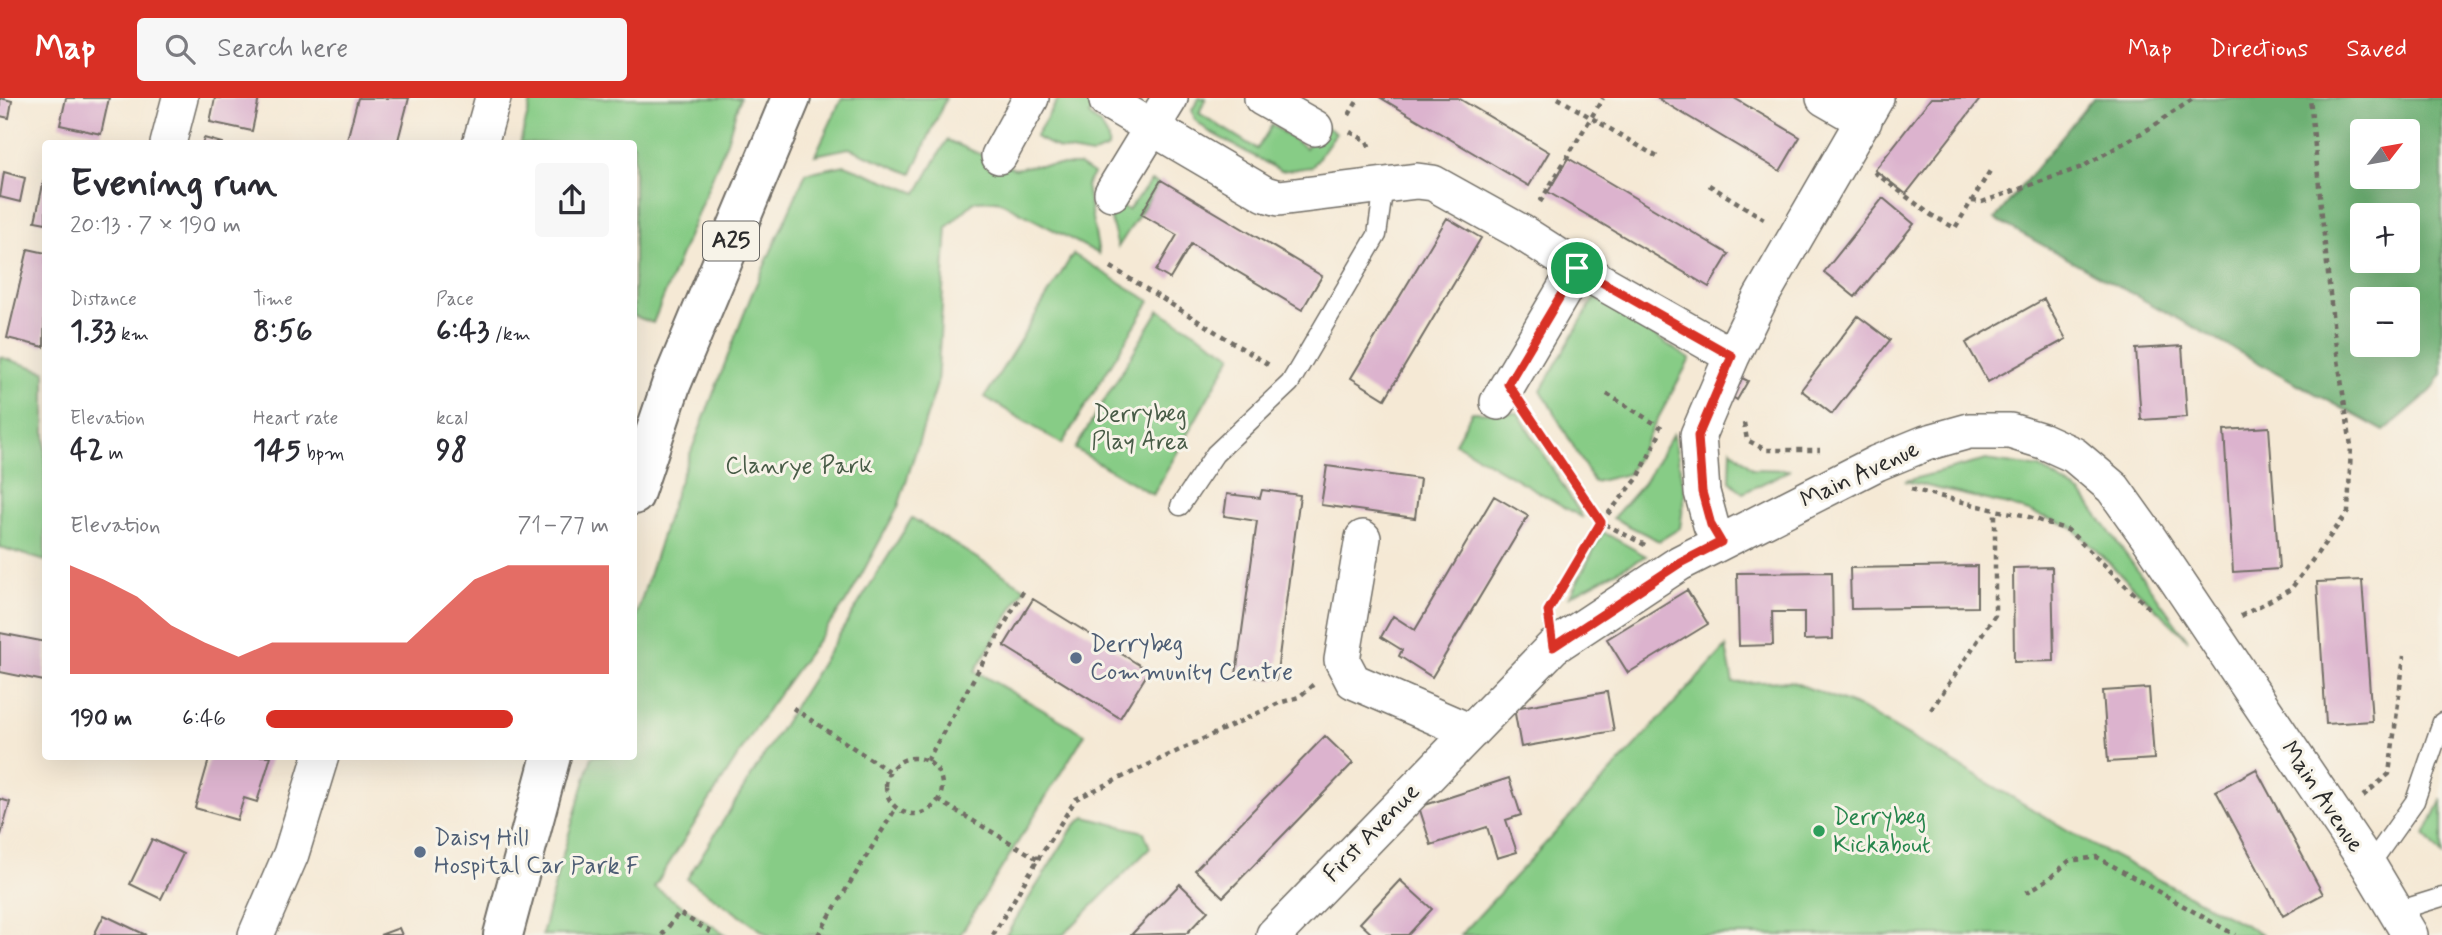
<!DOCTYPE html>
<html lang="en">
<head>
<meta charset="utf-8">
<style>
	body { margin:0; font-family:Mynerve,sans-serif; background:#f7f7f7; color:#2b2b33; height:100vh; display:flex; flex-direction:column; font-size:26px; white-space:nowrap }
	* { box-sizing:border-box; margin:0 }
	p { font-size:23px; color:#7c7c81 }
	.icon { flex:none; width:38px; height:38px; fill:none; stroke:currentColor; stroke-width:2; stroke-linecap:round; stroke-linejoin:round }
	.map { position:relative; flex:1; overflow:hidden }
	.details { position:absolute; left:42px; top:42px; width:595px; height:620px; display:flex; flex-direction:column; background:#fff; border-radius:7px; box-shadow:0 7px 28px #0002 }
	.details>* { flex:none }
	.needle { width:46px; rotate:59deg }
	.fabs { position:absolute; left:2350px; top:21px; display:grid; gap:14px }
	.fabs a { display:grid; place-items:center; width:70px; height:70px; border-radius:7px; background:#fff; box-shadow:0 7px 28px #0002; font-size:35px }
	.pin { position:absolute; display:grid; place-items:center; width:60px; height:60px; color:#fff; margin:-30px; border:4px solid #fff; border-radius:50%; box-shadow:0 2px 7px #0007 }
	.round { display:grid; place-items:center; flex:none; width:74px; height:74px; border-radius:7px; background:#f7f7f7 }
	.overview { display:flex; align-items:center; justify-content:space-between; height:119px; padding:0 28px }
	h1 { font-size:38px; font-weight:700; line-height:52px }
	.stats { display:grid; grid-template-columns:repeat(3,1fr); gap:10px; height:119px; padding:7px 28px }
	.stats div { display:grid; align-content:center }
	.stats b { font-size:30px; font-weight:700 }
	.stats small { font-size:19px; font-weight:400 }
	.stats p { font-size:19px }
	.chart { height:196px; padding:14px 28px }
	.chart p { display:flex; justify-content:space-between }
	.chart svg { width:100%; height:126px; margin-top:7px; fill:#d93025; opacity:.7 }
	ul { padding:0 28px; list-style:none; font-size:23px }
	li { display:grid; grid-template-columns:112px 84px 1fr; align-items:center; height:52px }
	li i { height:18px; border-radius:9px; background:#d93025 }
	header { display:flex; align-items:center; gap:42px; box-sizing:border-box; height:98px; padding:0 35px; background:#d93025; color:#fff }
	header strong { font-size:33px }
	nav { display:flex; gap:38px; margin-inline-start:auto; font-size:24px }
	.search { width:490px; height:63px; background:#f7f7f7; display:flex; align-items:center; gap:18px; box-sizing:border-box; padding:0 24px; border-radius:7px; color:#7c7c81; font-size:26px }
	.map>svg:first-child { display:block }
	.green { fill:#87cc86; stroke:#597c58; stroke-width:2 }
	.forest { fill:#6db073; stroke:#4c6e4f; stroke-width:2; fill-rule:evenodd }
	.building { fill:#dcb3ce }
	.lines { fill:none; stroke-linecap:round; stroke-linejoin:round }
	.service-casing { stroke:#726e66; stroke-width:21 }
	.minor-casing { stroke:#726e66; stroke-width:38 }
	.primary-casing { stroke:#726e66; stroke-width:42 }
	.path { stroke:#726e66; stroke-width:4.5; stroke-dasharray:5 5; stroke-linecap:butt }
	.service { stroke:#fff; stroke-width:18 }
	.minor { stroke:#fff; stroke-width:35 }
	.primary { stroke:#fff; stroke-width:38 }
	.route-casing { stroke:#fff; stroke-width:14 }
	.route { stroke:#d93025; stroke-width:9 }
	.service-dot { fill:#5c6f8a; stroke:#f7f3e8; stroke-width:2.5 }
	.leisure-dot { fill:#2e9e5b; stroke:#f7f3e8; stroke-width:2.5 }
	.labels { text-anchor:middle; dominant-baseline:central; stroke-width:6; stroke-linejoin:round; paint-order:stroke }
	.shield { fill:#f7f3e8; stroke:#686764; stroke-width:2 }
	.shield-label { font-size:23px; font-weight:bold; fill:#2b2b2b }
	.park-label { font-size:24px; fill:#475b46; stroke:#f7f3e8 }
	.street-label { font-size:24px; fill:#2b2b2b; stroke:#f7f3e8 }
	.service-label { font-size:24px; fill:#4e5e75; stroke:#f7f3e8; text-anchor:start }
	.leisure-label { font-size:24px; fill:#27864d; stroke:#f7f3e8; text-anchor:start }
</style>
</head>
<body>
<header>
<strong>Map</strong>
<div class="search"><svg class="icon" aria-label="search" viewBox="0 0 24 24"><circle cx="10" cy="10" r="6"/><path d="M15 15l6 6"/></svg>Search here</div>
<nav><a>Map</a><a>Directions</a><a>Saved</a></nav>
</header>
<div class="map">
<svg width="2442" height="837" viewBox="0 0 2442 837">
	<rect width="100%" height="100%" fill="#f7f3e8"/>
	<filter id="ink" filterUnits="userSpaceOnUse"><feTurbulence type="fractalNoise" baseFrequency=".0143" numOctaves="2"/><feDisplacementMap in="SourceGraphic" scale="14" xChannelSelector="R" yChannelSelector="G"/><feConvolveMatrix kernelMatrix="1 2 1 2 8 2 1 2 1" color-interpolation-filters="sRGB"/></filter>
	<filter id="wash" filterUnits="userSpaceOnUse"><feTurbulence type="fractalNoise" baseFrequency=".00686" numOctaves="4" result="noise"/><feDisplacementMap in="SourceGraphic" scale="28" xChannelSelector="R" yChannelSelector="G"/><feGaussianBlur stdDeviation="1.57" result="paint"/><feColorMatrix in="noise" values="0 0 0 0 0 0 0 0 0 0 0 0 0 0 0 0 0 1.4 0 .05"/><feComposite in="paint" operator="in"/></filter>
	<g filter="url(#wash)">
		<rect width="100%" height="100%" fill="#f5e9d5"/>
		<path class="green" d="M532,0H740L727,43L653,225L634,218V46L520,45Z
			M842,0H946L912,76L849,50L815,57Z
			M1059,0H1100L1089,17C1100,27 1110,34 1108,50L1092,57L1059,51L1035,39Z
			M1199,0H1206L1199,15L1257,51L1272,27L1306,50L1322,26L1336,35L1312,69L1281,73L1208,33L1195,22L1192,12Z
			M947,42L1015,71L1035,67H1079L1093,76L1086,88L1099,156L997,102L975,103L947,129L937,286L898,409L850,498L770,608L654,789L726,837H542L560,766L592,658H634V525L677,390L751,198L806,75L845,67L917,95Z
			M1151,83L1159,86L1118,149L1105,99L1128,112Z
			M1073,156L1150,203L1062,346L985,299Z
			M1595,199L1690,261L1628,376L1594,384L1541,292Z
			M1159,212L1232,257L1153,397L1075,351Z
			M0,259L45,273V463L0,449Z
			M1472,314L1518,315L1583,420L1455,345Z
			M1673,336L1685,395L1680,430L1659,443L1613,420L1643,386Z
			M1731,351L1753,371L1790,372L1743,395L1730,383Z
			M1986,362L2040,370L2082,396L2188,542L2071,428L2008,407L1905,383Z
			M912,420L1025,490L975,573L1085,636L960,837H768L687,781Z
			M1603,434L1646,458L1570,498Z
			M1726,549L1733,585L1790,583L1861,610L2098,750L2264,837H1461Z
			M2442,701V758L2425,737Z
			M1085,719L1144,734L1150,750L1063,837H1006L1074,728Z"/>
		<path class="forest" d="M2093,0H2442V276L2431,293L2384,333L1995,121ZM2362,33H2408V79H2362ZM2362,117H2408V163H2362ZM2362,201H2408V247H2362Z"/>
		<g id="blocks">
			<path class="building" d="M0,0L12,3L9,20L0,18Z
				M66,0H109L101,36L60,27Z
				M215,0H259L252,33L210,24Z
				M358,0H409L397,46H346Z
				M1381,0H1458L1549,54L1529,88Z
				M1657,0H1734L1800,39L1780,73Z
				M1931,0H1981L1906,96L1875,72Z
				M204,40L222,45V46H202Z
				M1568,60L1729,156L1709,189L1548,94Z
				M4,74L25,80L20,104L0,99Z
				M44,82H46V125L35,123Z
				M1161,82L1322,178L1302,212L1191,146L1170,181L1156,173L1177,137L1141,116Z
				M1883,100L1914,126L1855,199L1824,174Z
				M1447,120L1481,140L1385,301L1351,280Z
				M28,151L46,155L44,249L7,240Z
				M2044,201L2066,241L1988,284L1966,245Z
				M1858,218L1890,242L1832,316L1801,292Z
				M2182,248L2187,319L2141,322L2136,251Z
				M1740,279L1748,283L1737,302L1730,297Z
				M2269,329L2279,471L2233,474L2224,332Z
				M1327,368L1420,381L1415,420L1321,407Z
				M1262,392L1300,397L1276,582L1236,577L1257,423L1224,418L1227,396L1260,400Z
				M1494,398L1528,418L1432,579L1399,558L1402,552L1381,539L1393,518L1415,532Z
				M1977,468V509L1851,511L1850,470Z
				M2052,469L2054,563L2014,564L2013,470Z
				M1832,474L1833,541L1804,542V514H1772L1773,547L1739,548L1737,475Z
				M2362,482L2372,623L2326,626L2317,484Z
				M1687,492L1708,526L1628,575L1607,541Z
				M1033,501L1149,573L1120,620L1004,548Z
				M0,535L46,544L44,583L0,574Z
				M2149,590L2154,661L2108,664L2103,593Z
				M1607,594L1614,633L1521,649L1514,610Z
				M1325,638L1353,665L1223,799L1195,772Z
				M210,658H271L257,704L244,700L237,722L195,710Z
				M2256,671L2323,796L2283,818L2216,693Z
				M1509,680L1521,717L1506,722L1517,754L1497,760L1487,729L1431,747L1419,709Z
				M0,701L10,704L1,737H0Z
				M152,741L183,756L161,801L130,786Z
				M1400,782L1432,811L1408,837H1373L1360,825Z
				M1180,786L1208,813L1187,835L1131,837Z
				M104,817L146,837H94Z
				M399,830L402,837H380Z"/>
		</g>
	</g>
	<g filter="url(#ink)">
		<use href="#blocks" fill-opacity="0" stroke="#726e66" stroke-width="2"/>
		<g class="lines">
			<defs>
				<path id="service" d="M1180,408L1215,356L1290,285L1377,137L1384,87
					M2369,768L2415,703L2442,624
					M2397,813L2442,799"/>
				<path id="minor" d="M1262,0L1315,30
					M1824,0L1864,23
					M1107,3L1265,96L1279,100L1417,83L1433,85L1521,134L1577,170L1732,258
					M168,46L180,0
					M480,46L493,0
					M999,58L1031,0
					M1112,95L1170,0
					M1498,304L1577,170
					M1363,440L1342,562L1353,583L1471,634
					M1721,444L1711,427L1702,394L1698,337L1732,258L1761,199L1876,0
					M256,837L291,756L321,658
					M1274,837L1553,549L1680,465L1877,365L1926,345L1969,333H2010L2043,343L2074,357L2113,390L2148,439L2369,768L2410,837"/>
				<path id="primary" d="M634,397L671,287L791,0
					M503,837L551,658"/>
			</defs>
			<use href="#service" class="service-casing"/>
			<use href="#minor" class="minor-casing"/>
			<use href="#primary" class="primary-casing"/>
			<path class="path" d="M1558,0L1659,60
				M1349,17L1359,0
				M1350,34L1367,43L1371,53
				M1874,74L1931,117L1955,130L1990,73
				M1709,87L1764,121
				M1972,103L1982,104L2082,69L2152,29L2194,0
				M1540,104L1603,0
				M1111,169L1269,267
				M1607,296L1662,330
				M1531,318L1601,424L1554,503
				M1744,325L1747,342L1766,352H1820
				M1911,391L1995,412L2023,417L2068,432L2149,510
				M1645,447L1601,424L1638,380L1661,333
				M2241,518L2291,491L2348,414L2351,348L2334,235L2310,0
				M793,610L890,674
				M1931,612L1995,517V412
				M886 688a28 28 0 1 1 56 0a28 28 0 1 1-56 0Z
				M927,663L1025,490
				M2363,698L2389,676L2404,558
				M938,702L1038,761L993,837
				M1038,761L1076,701L1279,605L1299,599L1315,585
				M2026,795L2050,780L2069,763L2097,759L2235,837
				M662,837L679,815L715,837
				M818,837L896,710"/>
			<use href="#service" class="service"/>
			<use href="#minor" class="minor"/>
			<use href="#primary" class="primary"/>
		</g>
	</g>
	<g class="lines" filter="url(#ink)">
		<defs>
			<path id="route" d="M1577,170L1732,258L1698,338L1702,394L1711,427L1721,444L1680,465L1553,549L1548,513L1601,424L1508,286Z"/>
		</defs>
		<use href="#route" class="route-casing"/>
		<use href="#route" class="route"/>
	</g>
	<g class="service-dot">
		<circle cx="1076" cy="560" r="7"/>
		<circle cx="420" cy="754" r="7"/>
	</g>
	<circle class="leisure-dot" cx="1819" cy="733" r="7"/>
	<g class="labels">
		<rect class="shield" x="703" y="123.5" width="56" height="39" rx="5"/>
		<g class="shield-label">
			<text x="731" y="143">A25</text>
		</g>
		<g class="park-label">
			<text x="1140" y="316">Derrybeg<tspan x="1140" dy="28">Play Area</tspan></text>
			<text x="799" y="368">Clanrye Park</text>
		</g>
		<g class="street-label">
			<text transform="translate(1860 377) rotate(-25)">Main Avenue</text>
			<text transform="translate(2322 699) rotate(56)">Main Avenue</text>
			<text transform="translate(1372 735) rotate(-46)">First Avenue</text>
		</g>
		<g class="service-label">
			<text x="1090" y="546">Derrybeg<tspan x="1090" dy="28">Community Centre</tspan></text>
			<text x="434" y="740">Daisy Hill<tspan x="434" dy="28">Hospital Car Park F</tspan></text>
		</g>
		<g class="leisure-label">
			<text x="1833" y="719">Derrybeg<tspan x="1833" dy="28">Kickabout</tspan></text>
		</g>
	</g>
</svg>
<div class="fabs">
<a><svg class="needle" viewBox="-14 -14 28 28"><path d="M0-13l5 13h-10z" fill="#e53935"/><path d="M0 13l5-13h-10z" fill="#7c7c81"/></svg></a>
<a>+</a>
<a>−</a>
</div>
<div class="pin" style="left:1577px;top:170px;background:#1e9e55"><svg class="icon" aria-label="arrive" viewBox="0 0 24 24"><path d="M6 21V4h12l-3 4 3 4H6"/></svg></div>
<section class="details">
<div class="overview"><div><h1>Evening run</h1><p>20:13 · 7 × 190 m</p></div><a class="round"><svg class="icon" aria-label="share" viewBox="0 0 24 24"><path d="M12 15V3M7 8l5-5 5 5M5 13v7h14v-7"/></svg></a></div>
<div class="stats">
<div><p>Distance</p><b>1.33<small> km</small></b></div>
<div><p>Time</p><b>8:56</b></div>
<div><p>Pace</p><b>6:43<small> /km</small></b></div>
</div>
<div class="stats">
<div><p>Elevation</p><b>42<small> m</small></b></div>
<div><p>Heart rate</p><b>145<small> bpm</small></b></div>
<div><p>kcal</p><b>98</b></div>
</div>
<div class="chart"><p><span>Elevation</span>71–77 m</p>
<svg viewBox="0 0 160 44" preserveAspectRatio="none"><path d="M0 44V6L10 11L20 17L30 27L40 33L50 38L60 33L70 33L80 33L90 33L100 33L110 22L120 11L130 6L140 6L150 6L160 6V44z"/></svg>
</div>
<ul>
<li><b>190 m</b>6:46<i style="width:72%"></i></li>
</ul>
</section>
</div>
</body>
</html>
